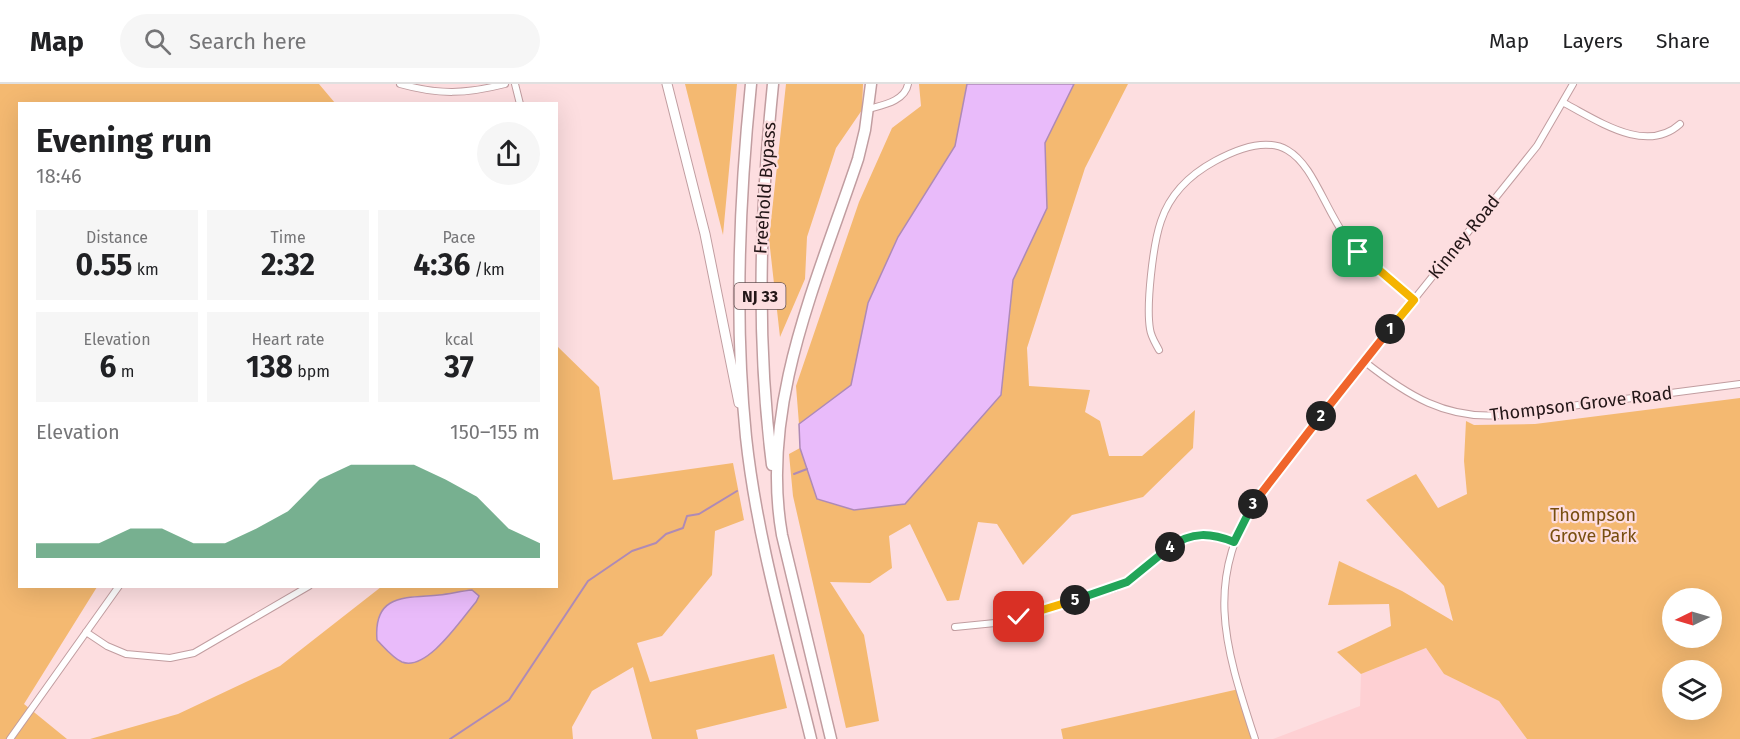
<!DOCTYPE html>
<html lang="en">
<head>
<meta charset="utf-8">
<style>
	body { margin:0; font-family:"Fira Sans",sans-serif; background:#f6f6f6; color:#202124; height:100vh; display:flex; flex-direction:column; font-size:22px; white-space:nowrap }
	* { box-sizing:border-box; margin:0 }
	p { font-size:20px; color:#757577 }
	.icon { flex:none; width:33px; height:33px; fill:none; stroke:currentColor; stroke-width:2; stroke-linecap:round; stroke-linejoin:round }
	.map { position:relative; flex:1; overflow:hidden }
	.details { position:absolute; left:18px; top:18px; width:540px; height:486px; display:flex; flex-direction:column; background:#fff; border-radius:0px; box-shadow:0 6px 24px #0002 }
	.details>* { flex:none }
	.needle { width:39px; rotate:265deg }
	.controls { position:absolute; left:1662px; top:504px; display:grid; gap:12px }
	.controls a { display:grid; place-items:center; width:60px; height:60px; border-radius:50%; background:#fff; box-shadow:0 6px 24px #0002; font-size:30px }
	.pin { position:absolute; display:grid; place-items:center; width:51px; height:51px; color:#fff; margin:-26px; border-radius:12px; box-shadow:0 3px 9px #0006 }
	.km { position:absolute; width:30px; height:30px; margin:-15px; border-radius:50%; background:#222; color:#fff; font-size:16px; line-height:30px; text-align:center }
	.round { display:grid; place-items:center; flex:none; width:63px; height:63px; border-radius:32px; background:#f6f6f6 }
	.overview { display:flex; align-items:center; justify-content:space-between; height:102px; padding:0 18px }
	h1 { font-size:33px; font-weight:700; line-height:45px }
	.metrics { display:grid; grid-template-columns:repeat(3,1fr); gap:9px; height:102px; padding:6px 18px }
	.metrics div { display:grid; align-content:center; border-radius:0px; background:#f6f6f6; text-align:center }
	.metrics b { font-size:30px; font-weight:700 }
	.metrics small { font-size:16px; font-weight:400 }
	.metrics p { font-size:16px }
	.chart { height:168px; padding:12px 18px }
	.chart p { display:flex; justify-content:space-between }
	.chart svg { width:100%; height:108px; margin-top:6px; fill:#3e9062; opacity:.7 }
	header { display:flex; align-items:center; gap:36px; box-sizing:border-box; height:84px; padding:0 30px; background:#fff; border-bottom:2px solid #e0e0e0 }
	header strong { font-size:28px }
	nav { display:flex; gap:33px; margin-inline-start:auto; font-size:21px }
	.search { width:420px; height:54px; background:#f6f6f6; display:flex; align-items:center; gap:15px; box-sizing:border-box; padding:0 21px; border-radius:33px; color:#757577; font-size:22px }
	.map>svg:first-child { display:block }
	.built { fill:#fed0d3 }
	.green { fill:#f4b971; fill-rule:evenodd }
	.water { fill:#e9bbfa; stroke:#ae8ab6; stroke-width:1.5 }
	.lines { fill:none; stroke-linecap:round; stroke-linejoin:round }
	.stream { stroke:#ae8ab6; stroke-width:2 }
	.street-casing { stroke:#c19da0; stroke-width:8 }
	.primary-casing { stroke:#c19da0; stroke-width:11 }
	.highway-casing { stroke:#c19da0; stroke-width:13 }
	.street { stroke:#fff; stroke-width:6 }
	.primary { stroke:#fff; stroke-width:9 }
	.highway { stroke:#fff; stroke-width:10 }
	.split-1-casing { stroke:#fff; stroke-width:12 }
	.split-2-casing { stroke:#fff; stroke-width:12 }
	.split-3-casing { stroke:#fff; stroke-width:12 }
	.split-4-casing { stroke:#fff; stroke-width:12 }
	.split-5-casing { stroke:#fff; stroke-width:12 }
	.split-6-casing { stroke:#fff; stroke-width:12 }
	.split-1 { stroke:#f5b400; stroke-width:8 }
	.split-2 { stroke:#f0652b; stroke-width:8 }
	.split-3 { stroke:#f0652b; stroke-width:8 }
	.split-4 { stroke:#22a559; stroke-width:8 }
	.split-5 { stroke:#22a559; stroke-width:8 }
	.split-6 { stroke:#f5b400; stroke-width:8 }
	.labels { text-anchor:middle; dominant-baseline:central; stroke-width:4.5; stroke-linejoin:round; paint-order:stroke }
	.shield { fill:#fddee0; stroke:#645253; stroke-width:1.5 }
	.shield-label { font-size:16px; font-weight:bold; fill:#231617 }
	.street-label { font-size:18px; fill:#231617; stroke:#fddee0 }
	.park-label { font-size:18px; fill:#784e0f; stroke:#fddee0 }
</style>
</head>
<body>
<header>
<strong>Map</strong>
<div class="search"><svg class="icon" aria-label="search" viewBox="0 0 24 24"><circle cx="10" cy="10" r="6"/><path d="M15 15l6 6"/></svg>Search here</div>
<nav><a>Map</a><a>Layers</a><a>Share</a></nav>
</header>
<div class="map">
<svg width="1740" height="655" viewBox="0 0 1740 655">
	<rect width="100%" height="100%" fill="#fddee0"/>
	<path class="built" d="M1426,564L1444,590L1499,617L1527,655H1273L1360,622L1361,590Z"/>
	<path class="green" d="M0,0H319L335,19L20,20V502L97,503L24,620L67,655H0Z
		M685,0H737L723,151Z
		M786,0H863L862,26L836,64L807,153L805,195L780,253L769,155Z
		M919,0H967L955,62L898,153L868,219L851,301L799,340L796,302L859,118L892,44L921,22Z
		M1074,0H1128L1085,84L1027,264L1029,302L1090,306L1085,328L1100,337L1109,372H1142L1195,326L1193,364L1143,413L1072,431L1023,481L997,440L978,438L959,516L947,517L910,440L889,452L892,484L870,499L830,498L864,551L879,637L846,644L793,412L789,370L800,364L818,415L854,426L905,419L1001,311L1013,196L1047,124L1045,59Z
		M557,262L599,303L613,396L733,379L744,436L715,447L712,491L662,552L637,559L650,598L774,570L787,624L696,646L698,655H652L633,583L592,607L572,643L573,655H90L178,630L280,582L381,503L556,502Z
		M1740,314V655H1527L1499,617L1444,590L1426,564L1361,590L1337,568L1391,542L1389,520L1328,521L1339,477L1402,507L1453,537L1444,502L1366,416L1416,390L1438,424L1467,410L1464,377L1466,337L1474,341L1535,340ZM1672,514H1712V554H1672ZM1672,586H1712V626H1672Z
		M1239,605L1255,655H1063L1061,645Z"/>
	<path class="water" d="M967,0H1074L1045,59L1047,124L1013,196L1001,311L905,420L854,426L817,415L800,364L799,340L851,301L868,219L898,153L955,62Z
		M472,506L479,512L476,518C462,534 427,588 402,578C393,574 384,563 377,556C373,509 407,514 439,511C450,510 461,507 472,506Z"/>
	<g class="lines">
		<path class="stream" d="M794,390L807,385
			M450,655L509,616L588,497L632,467L656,459L666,450L683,444L687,432L699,430L737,407"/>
		<defs>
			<path id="street" d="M400,0C439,11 466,10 505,0
				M515,0L520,20
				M1564,19C1597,36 1646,71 1680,40
				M869,25C883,21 905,17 908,0
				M1159,266C1156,260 1151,253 1150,245C1146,221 1153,160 1161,137C1170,110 1191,90 1215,77C1304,28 1308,98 1346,154C1364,179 1391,196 1414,216
				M1365,278C1407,311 1446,336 1502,331L1740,300
				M955,543L1005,538L1116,504L1187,453L1211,451L1234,458
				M86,548L107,562L126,570L170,574L194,569L309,502
				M10,655L119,502
				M1255,655C1224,560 1202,494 1263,404L1537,62L1573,0"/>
			<path id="primary" d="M667,0L705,150L739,319"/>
			<path id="highway" d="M751,0C739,118 734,236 746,353C757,456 787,556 811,655
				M772,381C756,253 760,128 773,0
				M831,655L782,451C759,322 818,195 858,75L865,46L871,0"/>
		</defs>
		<use href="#street" class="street-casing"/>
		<use href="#primary" class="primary-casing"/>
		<use href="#highway" class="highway-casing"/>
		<use href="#street" class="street"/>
		<use href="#primary" class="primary"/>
		<use href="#highway" class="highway"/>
	</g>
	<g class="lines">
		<defs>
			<path id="split-1" d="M1358,168L1414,216L1390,245"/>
			<path id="split-2" d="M1321,332L1390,245"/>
			<path id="split-3" d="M1253,420L1321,332"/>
			<path id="split-4" d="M1170,463C1192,447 1211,449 1234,458L1253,420"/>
			<path id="split-5" d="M1075,516L1127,498L1170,463"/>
			<path id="split-6" d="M1019,533L1075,516"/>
		</defs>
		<use href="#split-1" class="split-1-casing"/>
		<use href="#split-2" class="split-2-casing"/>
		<use href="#split-3" class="split-3-casing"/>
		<use href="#split-4" class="split-4-casing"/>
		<use href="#split-5" class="split-5-casing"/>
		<use href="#split-6" class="split-6-casing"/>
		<use href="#split-1" class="split-1"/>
		<use href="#split-2" class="split-2"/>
		<use href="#split-3" class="split-3"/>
		<use href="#split-4" class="split-4"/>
		<use href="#split-5" class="split-5"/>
		<use href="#split-6" class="split-6"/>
	</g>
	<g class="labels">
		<rect class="shield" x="734.5" y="199" width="51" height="26" rx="4.5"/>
		<g class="shield-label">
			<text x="760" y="212">NJ 33</text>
		</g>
		<g class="street-label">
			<text transform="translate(765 104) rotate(-86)">Freehold Bypass</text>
			<text transform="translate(1464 153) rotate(-51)">Kinney Road</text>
			<text transform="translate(1581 320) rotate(-7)">Thompson Grove Road</text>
		</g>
		<g class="park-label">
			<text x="1593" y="431">Thompson<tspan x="1593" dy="21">Grove Park</tspan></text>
		</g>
	</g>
</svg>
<div class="controls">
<a><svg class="needle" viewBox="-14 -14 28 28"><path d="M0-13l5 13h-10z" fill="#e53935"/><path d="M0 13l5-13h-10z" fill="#757577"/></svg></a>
<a><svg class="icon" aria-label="layers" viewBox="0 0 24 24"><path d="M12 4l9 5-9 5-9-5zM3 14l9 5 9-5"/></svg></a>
</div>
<div class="pin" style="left:1358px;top:168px;background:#1e9e55"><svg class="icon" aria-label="arrive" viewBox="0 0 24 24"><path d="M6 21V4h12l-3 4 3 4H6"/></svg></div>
<div class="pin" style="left:1019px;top:533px;background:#d93025"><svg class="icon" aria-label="check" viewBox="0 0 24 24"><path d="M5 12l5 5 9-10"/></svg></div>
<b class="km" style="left:1390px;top:245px">1</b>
<b class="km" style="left:1321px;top:332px">2</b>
<b class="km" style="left:1253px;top:420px">3</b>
<b class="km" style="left:1170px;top:463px">4</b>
<b class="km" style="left:1075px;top:516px">5</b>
<section class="details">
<div class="overview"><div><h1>Evening run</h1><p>18:46</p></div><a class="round"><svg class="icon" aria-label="share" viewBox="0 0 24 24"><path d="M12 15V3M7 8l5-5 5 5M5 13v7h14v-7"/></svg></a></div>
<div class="metrics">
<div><p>Distance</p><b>0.55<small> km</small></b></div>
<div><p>Time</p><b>2:32</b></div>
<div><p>Pace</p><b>4:36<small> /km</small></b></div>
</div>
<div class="metrics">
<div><p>Elevation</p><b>6<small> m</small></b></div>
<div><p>Heart rate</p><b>138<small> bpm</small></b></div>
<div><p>kcal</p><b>37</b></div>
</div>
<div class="chart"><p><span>Elevation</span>150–155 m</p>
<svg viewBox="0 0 160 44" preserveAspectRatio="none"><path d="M0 44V38L10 38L20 38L30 32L40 32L50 38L60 38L70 32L80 25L90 12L100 6L110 6L120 6L130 12L140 19L150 32L160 38V44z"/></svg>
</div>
</section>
</div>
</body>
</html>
